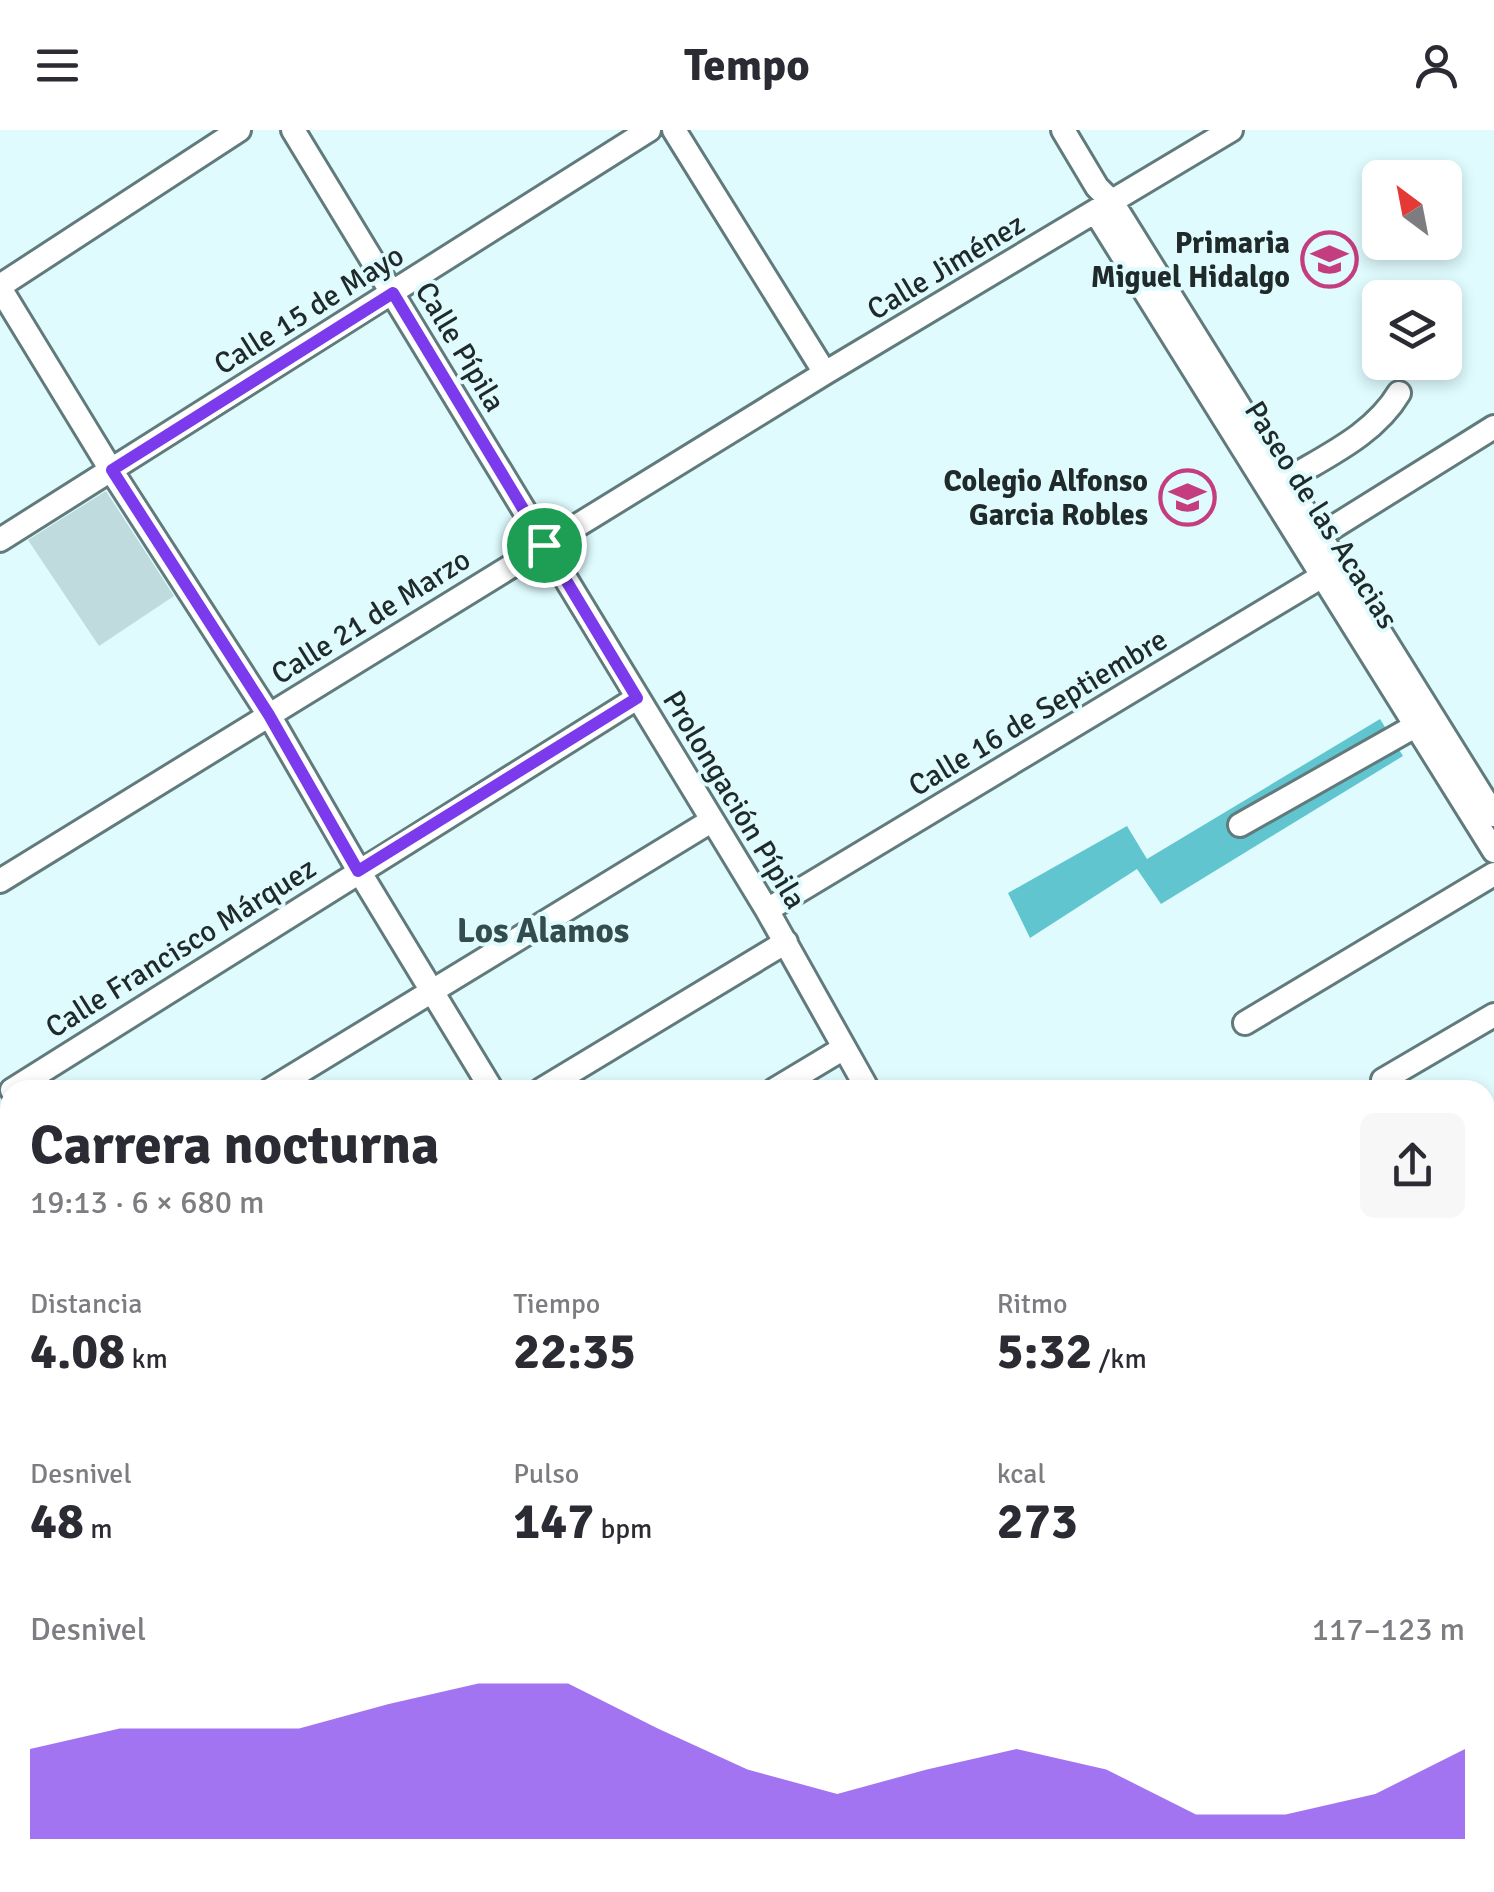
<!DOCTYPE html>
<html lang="es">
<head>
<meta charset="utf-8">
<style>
	body { margin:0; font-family:Signika,sans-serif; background:#f7f7f7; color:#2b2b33; height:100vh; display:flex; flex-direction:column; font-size:38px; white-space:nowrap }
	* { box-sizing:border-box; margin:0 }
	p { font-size:32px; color:#7c7c81 }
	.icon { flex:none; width:55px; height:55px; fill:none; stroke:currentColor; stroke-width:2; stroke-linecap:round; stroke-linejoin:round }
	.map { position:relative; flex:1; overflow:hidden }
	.side { position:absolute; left:0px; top:950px; width:1495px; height:812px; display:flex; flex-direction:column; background:#fff; border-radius:30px 30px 0 0; box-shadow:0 5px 15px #0003 }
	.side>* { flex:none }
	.needle { width:65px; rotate:328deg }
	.controls { position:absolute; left:1362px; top:30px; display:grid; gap:20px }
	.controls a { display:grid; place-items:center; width:100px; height:100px; border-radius:15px; background:#fff; box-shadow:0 5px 15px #0003; font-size:50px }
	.pin { position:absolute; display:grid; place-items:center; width:85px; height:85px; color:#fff; margin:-42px; border:5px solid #fff; border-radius:50%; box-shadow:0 2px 10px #0007 }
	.round { display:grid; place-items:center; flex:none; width:105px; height:105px; border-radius:15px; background:#f7f7f7 }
	.overview { display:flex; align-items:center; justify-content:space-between; height:170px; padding:0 30px }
	h1 { font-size:55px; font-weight:800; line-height:75px }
	.stats { display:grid; grid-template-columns:repeat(3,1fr); gap:15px; height:170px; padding:10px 30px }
	.stats div { display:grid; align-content:center }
	.stats b { font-size:50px; font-weight:800 }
	.stats small { font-size:28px; font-weight:400 }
	.stats p { font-size:28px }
	.chart { height:280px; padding:20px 30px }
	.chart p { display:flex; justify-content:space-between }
	.chart svg { width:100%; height:180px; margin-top:10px; fill:#7c3aed; opacity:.7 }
	header { display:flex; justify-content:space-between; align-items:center; height:130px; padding:0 30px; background:#fff; font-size:45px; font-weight:800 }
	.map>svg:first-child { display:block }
	.water { fill:#61c5cf }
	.building { fill:#c0dbdd }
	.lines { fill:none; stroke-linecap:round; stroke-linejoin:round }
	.minor-casing { stroke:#617a7c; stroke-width:28 }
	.major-casing { stroke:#298189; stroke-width:32 }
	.minor { stroke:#fff; stroke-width:22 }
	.major { stroke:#82d0d7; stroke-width:28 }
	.route-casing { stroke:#fff; stroke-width:20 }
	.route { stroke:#7c3aed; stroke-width:12 }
	.labels { text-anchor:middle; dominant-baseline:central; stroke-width:8; stroke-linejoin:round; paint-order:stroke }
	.poi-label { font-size:30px; font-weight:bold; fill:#202a2b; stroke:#dffbfe; text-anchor:end }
	.street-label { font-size:30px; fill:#202a2b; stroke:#dffbfe }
	.quarter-label { font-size:35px; font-weight:bold; fill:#354c4f; stroke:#dffbfe }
</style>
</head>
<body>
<header><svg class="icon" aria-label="menu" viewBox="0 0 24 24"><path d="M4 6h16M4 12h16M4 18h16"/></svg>Tempo<svg class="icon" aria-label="person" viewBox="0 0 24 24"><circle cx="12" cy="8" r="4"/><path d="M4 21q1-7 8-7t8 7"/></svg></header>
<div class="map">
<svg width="1494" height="1762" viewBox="0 0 1494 1762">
	<rect width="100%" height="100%" fill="#dffbfe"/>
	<path class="water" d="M1380,589L1403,626L1161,774L1137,739L1030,808L1008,763L1127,696L1147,729Z"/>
	<path class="building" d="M106,361L174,466L99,516L28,410Z"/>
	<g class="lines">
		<defs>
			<path id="minor" d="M293,0L767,780L868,960
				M674,0L825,243
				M1063,0L1097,57L1112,72L1494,685
				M1096,83L1494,721
				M0,156L239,0
				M0,158L111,340L269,585L359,741L492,960
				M1285,351C1326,326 1374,305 1399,263
				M0,410L649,0
				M1308,413L1494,297
				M1240,695L1417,595
				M0,751L825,243L1231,0
				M767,780L1334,439
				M1245,893L1494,744
				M1383,950L1494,885
				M12,960L637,568
				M270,960L711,691
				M541,960L786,812
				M774,960L844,918
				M1487,1132L1494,1127
				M0,1412L10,1409
				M1485,1744L1494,1759
				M208,1752L219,1762
				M702,1752L707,1762
				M257,1762L272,1752
				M492,1762L507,1752
				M723,1762L739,1752
				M956,1762L972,1752
				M1303,1762V1752
				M1324,1762L1340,1752"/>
			<path id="major" d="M0,1024L10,1041
				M1485,1599L1494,1593
				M435,1752L441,1762
				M1206,1762L1222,1752"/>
		</defs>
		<use href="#minor" class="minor-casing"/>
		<use href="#major" class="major-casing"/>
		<use href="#minor" class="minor"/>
		<use href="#major" class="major"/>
	</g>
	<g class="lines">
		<defs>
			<path id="route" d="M393,163L637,568L358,741L269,585L112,340Z"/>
		</defs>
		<use href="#route" class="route-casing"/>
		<use href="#route" class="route"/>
	</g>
	<defs>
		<symbol id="school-ring" viewBox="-11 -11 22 22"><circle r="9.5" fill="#dffbfe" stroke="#c43e7f" stroke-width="1.5"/><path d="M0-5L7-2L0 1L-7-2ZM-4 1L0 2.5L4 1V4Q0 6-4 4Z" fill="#c43e7f"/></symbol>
	</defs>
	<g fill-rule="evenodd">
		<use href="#school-ring" x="1298" y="98" width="63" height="63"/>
		<use href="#school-ring" x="1156" y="336" width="63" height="63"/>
	</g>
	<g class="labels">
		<g class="poi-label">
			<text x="1290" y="113">Primaria<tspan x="1290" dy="34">Miguel Hidalgo</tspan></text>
			<text x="1148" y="351">Colegio Alfonso<tspan x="1148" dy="34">Garcia Robles</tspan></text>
		</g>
		<g class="street-label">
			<text transform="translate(946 137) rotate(-31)">Calle Jiménez</text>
			<text transform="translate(309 180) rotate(-32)">Calle 15 de Mayo</text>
			<text transform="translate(460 217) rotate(59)">Calle Pípila</text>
			<text transform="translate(1321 385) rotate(58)">Paseo de las Acacias</text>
			<text transform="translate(371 487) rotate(-32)">Calle 21 de Marzo</text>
			<text transform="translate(1038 583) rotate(-31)">Calle 16 de Septiembre</text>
			<text transform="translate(734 670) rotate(59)">Prolongación Pípila</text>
			<text transform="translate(181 818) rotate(-32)">Calle Francisco Márquez</text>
		</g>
		<g class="quarter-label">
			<text x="543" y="800">Los Alamos</text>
		</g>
	</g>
</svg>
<div class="controls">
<a><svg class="needle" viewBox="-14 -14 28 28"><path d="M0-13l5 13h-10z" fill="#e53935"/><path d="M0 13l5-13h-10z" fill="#7c7c81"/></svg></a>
<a><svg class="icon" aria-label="layers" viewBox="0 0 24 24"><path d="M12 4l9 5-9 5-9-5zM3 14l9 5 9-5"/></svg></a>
</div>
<div class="pin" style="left:544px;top:415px;background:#1e9e55"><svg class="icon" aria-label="arrive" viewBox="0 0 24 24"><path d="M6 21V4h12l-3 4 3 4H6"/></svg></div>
<section class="side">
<div class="overview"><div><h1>Carrera nocturna</h1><p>19:13 · 6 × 680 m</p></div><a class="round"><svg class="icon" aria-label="share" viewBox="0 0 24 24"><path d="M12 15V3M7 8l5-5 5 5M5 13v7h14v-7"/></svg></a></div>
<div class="stats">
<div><p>Distancia</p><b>4.08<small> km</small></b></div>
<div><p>Tiempo</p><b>22:35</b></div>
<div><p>Ritmo</p><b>5:32<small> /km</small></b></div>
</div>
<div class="stats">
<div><p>Desnivel</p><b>48<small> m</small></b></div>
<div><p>Pulso</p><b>147<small> bpm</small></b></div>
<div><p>kcal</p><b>273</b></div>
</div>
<div class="chart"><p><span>Desnivel</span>117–123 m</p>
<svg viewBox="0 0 160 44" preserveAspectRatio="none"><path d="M0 44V22L10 17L20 17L30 17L40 11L50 6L60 6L70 17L80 27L90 33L100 27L110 22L120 27L130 38L140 38L150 33L160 22V44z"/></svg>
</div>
</section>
</div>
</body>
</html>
